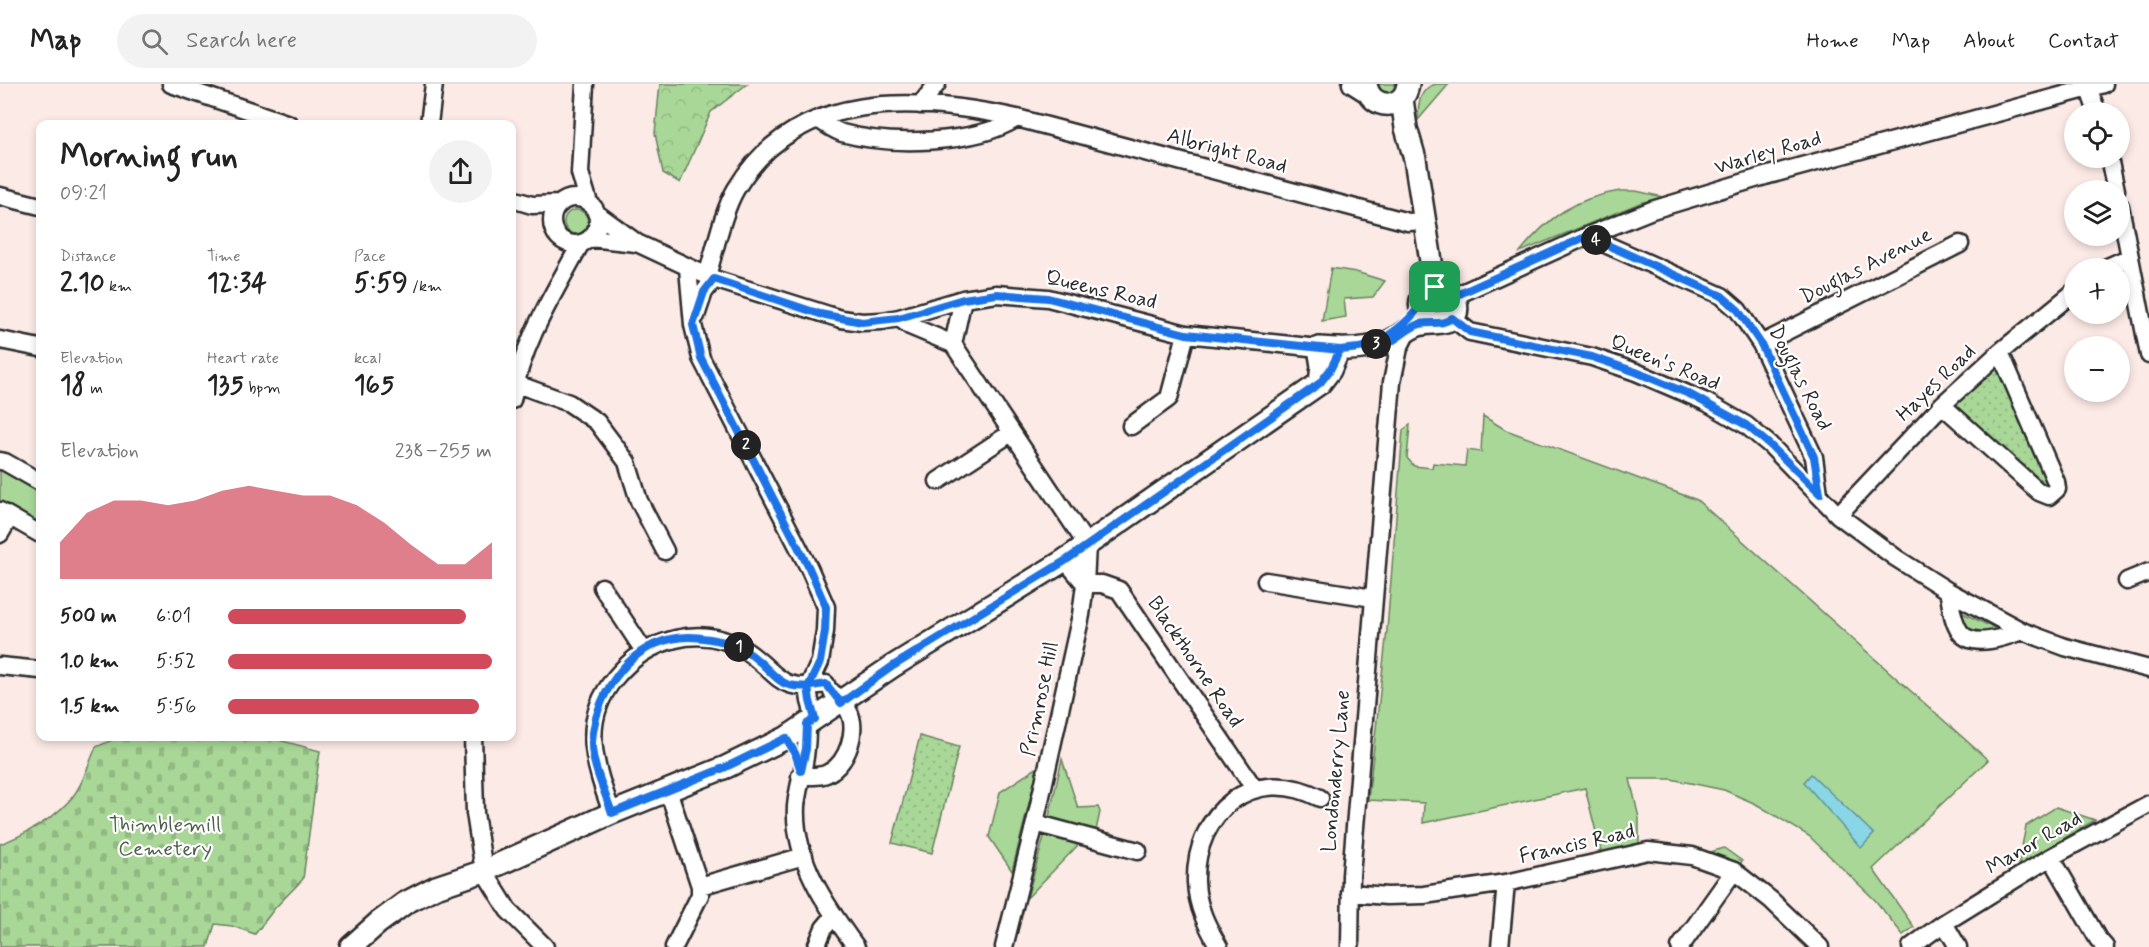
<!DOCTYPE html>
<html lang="en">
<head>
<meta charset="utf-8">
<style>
	body { margin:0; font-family:Mynerve,sans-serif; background:#f2f2f2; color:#222; height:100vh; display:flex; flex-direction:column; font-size:22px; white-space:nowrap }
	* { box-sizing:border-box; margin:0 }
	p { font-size:20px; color:#767676 }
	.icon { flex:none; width:33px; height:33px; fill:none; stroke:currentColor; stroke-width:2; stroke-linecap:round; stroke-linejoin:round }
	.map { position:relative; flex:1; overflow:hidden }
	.details { position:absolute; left:36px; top:36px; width:480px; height:621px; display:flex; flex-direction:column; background:#fff; border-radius:12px; box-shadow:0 3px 9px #0003 }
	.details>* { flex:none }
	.buttons { position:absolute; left:2064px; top:18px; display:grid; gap:12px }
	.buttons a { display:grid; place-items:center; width:66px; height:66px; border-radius:50%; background:#fff; box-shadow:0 3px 9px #0003; font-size:30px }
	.pin { position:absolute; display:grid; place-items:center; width:51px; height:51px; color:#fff; margin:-26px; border-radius:12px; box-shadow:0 3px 9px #0006 }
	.km { position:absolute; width:30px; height:30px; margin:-15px; border-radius:50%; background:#222; color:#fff; font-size:16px; line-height:30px; text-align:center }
	.round { display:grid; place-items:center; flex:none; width:63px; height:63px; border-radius:32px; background:#f2f2f2 }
	.headline { display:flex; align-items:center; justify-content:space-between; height:102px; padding:0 24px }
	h1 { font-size:33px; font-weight:700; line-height:45px }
	.stats { display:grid; grid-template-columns:repeat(3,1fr); gap:9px; height:102px; padding:6px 24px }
	.stats div { display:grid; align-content:center }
	.stats b { font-size:26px; font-weight:700 }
	.stats small { font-size:16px; font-weight:400 }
	.stats p { font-size:16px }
	.chart { height:168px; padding:12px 24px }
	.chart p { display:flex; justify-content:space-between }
	.chart svg { width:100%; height:108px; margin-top:6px; fill:#d1495b; opacity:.7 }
	ul { padding:0 24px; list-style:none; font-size:20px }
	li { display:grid; grid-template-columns:96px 72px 1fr; align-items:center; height:45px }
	li i { height:15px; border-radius:8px; background:#d1495b }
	header { display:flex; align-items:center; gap:36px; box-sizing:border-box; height:84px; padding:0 30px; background:#fff; border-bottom:2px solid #e0e0e0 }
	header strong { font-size:28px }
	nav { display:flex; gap:33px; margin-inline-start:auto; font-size:21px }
	.search { width:420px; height:54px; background:#f2f2f2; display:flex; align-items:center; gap:15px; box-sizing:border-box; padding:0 21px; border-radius:33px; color:#767676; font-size:22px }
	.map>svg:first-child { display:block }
	.grass { fill:#a8d797; stroke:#6a8161; stroke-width:1.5 }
	.forest { fill:url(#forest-crowns); stroke:#6a8161; stroke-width:1.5 }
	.cemetery { fill:url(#cemetery-stones); stroke:#6a8161; stroke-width:1.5 }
	.park { fill:url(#park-dots); stroke:#6a8161; stroke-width:1.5 }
	.water { fill:#88d6e6; stroke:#63929b; stroke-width:1.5 }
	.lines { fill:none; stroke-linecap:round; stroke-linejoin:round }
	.minor-casing { stroke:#2b2b2b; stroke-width:21 }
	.major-casing { stroke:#2b2b2b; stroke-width:26 }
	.minor { stroke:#fff; stroke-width:16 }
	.major { stroke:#fff; stroke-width:21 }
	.route-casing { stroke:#fff; stroke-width:12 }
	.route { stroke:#1a73e8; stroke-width:8 }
	.labels { text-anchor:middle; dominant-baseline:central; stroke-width:4.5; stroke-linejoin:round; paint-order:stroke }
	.street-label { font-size:21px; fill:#2b2b2b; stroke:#fff }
	.park-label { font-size:21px; fill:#505f4b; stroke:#fff }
</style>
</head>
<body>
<header>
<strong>Map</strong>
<div class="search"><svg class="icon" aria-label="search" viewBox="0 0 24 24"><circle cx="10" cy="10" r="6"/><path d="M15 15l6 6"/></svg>Search here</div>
<nav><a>Home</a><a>Map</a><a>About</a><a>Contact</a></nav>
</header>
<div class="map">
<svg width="2149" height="863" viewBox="0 0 2149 863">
	<defs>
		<pattern id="forest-crowns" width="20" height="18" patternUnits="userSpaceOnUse" patternTransform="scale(1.5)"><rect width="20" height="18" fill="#a8d797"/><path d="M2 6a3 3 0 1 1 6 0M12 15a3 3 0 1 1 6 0" fill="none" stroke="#91b982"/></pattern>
		<pattern id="cemetery-stones" width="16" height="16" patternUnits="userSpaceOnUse" patternTransform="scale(1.5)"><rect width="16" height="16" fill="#a8d797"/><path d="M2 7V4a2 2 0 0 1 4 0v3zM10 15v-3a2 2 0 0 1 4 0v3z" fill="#91b982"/></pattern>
		<pattern id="park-dots" width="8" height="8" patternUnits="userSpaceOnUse" patternTransform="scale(1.5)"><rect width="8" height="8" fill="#a8d797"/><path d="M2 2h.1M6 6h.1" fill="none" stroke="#91b982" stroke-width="1.8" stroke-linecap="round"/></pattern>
	</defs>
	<rect width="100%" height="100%" fill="#fceae6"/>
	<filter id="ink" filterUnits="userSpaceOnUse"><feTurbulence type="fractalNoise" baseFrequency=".0167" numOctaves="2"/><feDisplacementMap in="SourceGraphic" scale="12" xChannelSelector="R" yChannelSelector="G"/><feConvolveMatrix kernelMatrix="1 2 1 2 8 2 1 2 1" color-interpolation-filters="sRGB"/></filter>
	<g filter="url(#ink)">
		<path class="grass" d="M1373,0H1402L1400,6L1384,13Z
			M1436,0H1449L1418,36C1418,21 1419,4 1436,0Z
			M1620,107H1636L1663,113L1640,119L1520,168C1548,133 1575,114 1620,107Z
			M564 138a12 12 0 1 1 24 0a12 12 0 1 1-24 0Z
			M1331,184L1356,188L1385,197L1373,213L1344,215L1346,233L1322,237Z
			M1483,332L1506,346L1697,416L1988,676L1873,785L1914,843L1903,851L1875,816L1809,752L1756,720L1724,706L1671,695H1630L1639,734V761L1601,768L1585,704L1423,739L1424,719L1368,716L1387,546L1403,346L1410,341L1407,374L1414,382L1432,384L1433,379L1465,382L1467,366L1481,368Z
			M0,382L40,402V445L0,422Z
			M1959,527L1998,546L1977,551L1966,545Z
			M1062,675L1078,724L1098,723L1100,728L1095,751L1080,759L1027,814L1046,746Z
			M1038,683L1012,787L989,753L1000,708Z
			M2056,723L2095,736L2018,782L2026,742Z
			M1724,764L1742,777L1738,785L1707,769Z"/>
		<path class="forest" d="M660,0H747L711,28L680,99L663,89L655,49Z"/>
		<path class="cemetery" d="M119,653H268L320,667L303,795L275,824L255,850L232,842L215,840L208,863H0V760C22,752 53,735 68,718C82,704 88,681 96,663Z"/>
		<path class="park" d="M2000,281L2050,393L2049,402L2045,404L1954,322Z
			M920,652L959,663L932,769L892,759Z"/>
		<path class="water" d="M1811,690L1874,750L1861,764L1808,703L1804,698Z"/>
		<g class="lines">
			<defs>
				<path id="minor" d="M171,0L289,40
					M585,0L580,89L589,119
					M1351,0L1370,12
					M2087,0L2097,28
					M920,21L937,0
					M818,35C825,40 834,46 842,49C889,62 975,61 1017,34
					M429,40L434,0
					M2109,74L2116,106
					M0,112L40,122
					M552 137a23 23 0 1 1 46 0a23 23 0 1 1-46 0Z
					M512,115L532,121L560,120
					M2120,122L2149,271
					M596,129L637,159L714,195L841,235L862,238L882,237L899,234L963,215L997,210L1048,214L1186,250L1319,264
					M1587,152L1722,212L1738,226L1761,260L1814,373L1819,410
					M590,154L636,159
					M688,184L693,241L701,274L809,484L826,523L825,547L820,578L808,603L810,617L815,635
					M2105,184L2130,173
					M707,192C715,166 723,127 736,105C796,4 918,12 1017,34L1408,138L1426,137
					M1455,212L1587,152L1652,126L1765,92L2104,0
					M696,232L704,208L714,195
					M899,234L910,242L953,260L1087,461L1085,500L1081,531L1035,739L1004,863
					M1452,234L1470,248L1592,273L1636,288L1706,318L1746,341L1770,361L1838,431L1896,474L1948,507L2022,547L2065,563L2149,585
					M0,256L40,264
					M953,260L963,215
					M1761,260L1960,160
					M514,299L569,319L597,338L627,378L639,417L665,467
					M512,316C522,259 554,209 581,159
					M1942,321L2039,408L2049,412L2057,405L2056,398L2000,268
					M1131,342L1169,314L1186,250
					M0,377L5,378L40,398
					M938,397L1011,349
					M0,427L40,450
					M1838,431L1942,321L2000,268L2074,208
					M0,450L10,433
					M1065,476L1085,500H1102L1119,506L1254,704
					M1266,497L1373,514
					M2127,497L2149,488
					M602,503L644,567
					M1948,507C1951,519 1952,537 1960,548C1973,565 2006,553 2022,547
					M0,582L40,586
					M807,640C807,648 807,656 806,663C805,683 798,702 796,722C793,775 827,823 856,863
					M473,652L475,729L484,787L508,826L545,863
					M800,692C808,692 822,693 828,689C848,679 859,645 848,626C844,620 837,614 832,608
					M668,706L700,802V811L674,863
					M612,729C595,682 579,637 615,594C647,555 701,538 746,567C780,590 777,609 826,600
					M1035,739L1138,767
					M2051,773L2098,855L2105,863
					M700,802L804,772
					M1350,809L1387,812L1424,811L1506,799L1648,767L1692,772L1734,787L1771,816L1820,863
					M1944,839L1958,863
					M816,863L824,844L834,832
					M1219,863C1207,842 1197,823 1196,798C1194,728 1254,679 1320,714
					M1350,863L1351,791L1392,298L1399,264L1407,248
					M1500,863L1506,799
					M1680,863L1734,787
					M1911,863L1944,839L2051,773L2149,720"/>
				<path id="major" d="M1366,0C1370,27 1405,27 1408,0
					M1402,15L1406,44L1415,75L1435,203
					M1320,299L1322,282L1319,264C1340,266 1368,266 1388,258C1398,254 1406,246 1416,242C1429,235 1462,246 1456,218C1455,212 1451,207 1445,204C1423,195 1409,227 1433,239
					M351,863L378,839L405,819L436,803L484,787L612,729L726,683L786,654L893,582L1065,476L1320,299L1330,286L1339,265"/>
			</defs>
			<use href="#minor" class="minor-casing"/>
			<use href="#major" class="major-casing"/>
			<use href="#minor" class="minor"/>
			<use href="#major" class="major"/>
		</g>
	</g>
	<g class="lines" filter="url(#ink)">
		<defs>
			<path id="route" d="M1435,203C1422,207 1424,215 1418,224C1409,238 1388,253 1373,260C1363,265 1350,265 1340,266L1330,286L1320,299L1065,477L893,582L841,619L826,600C813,602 802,604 789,601C778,598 769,586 761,579C751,570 738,561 725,558C707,554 689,551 671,555C625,565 595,614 592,658C591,679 605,708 612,729L726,683L786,654L795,669L801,687L806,665L807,640L815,635L810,617L808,603L820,578L825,547L826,523L809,484L701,274L693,241L704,208L714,195L820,230L862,238L899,234L963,215L997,210L1048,214L1186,250L1340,266C1355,264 1372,264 1387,259C1399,255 1408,243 1420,240C1432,237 1442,242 1452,234L1470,248L1592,273L1636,288L1689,310L1746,341L1770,361L1820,410L1814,373L1761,260L1738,226L1722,212L1587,152L1455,212L1447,205L1435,203"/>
		</defs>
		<use href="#route" class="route-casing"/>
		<use href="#route" class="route"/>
	</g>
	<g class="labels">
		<g class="street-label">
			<text transform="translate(1227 67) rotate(15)">Albright Road</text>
			<text transform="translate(1768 69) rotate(-16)">Warley Road</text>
			<text transform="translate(1866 182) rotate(-27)">Douglas Avenue</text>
			<text transform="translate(1101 206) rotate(13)">Queens Road</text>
			<text transform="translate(1665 279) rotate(22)">Queen's Road</text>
			<text transform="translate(1800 294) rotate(63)">Douglas Road</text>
			<text transform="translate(1936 299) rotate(-44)">Hayes Road</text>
			<text transform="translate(1195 578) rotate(56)">Blackthorne Road</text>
			<text transform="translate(1040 615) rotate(-78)">Primrose Hill</text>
			<text transform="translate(1336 687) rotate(-85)">Londonderry Lane</text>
			<text transform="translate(2034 759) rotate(-30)">Manor Road</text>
			<text transform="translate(1577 760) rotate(-13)">Francis Road</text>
		</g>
		<g class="park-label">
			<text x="165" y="741">Thimblemill<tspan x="165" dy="24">Cemetery</tspan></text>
		</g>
	</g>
</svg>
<div class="buttons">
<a><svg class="icon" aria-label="locate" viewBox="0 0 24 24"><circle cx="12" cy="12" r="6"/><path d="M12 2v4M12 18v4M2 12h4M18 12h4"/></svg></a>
<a><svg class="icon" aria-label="layers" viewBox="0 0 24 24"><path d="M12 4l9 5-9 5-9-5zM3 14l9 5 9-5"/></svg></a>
<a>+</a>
<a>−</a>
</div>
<div class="pin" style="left:1435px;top:203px;background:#1e9e55"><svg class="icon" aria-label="arrive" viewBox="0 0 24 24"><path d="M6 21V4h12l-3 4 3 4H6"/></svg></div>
<b class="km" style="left:739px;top:563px">1</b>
<b class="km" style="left:746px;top:361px">2</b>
<b class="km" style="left:1376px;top:260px">3</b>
<b class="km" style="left:1596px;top:156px">4</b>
<section class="details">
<div class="headline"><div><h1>Morning run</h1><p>09:21</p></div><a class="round"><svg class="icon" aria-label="share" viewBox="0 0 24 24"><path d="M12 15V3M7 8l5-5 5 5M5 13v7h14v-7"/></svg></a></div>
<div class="stats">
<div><p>Distance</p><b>2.10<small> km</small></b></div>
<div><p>Time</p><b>12:34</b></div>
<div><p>Pace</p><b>5:59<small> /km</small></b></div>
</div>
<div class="stats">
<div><p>Elevation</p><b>18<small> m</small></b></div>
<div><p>Heart rate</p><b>135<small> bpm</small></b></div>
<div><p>kcal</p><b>165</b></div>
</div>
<div class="chart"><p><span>Elevation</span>238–255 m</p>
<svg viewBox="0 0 160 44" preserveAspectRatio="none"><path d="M0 44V29L10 17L20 12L30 12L40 14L50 12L60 8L70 6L80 8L90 10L100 10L110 14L120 21L130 30L140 38L150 38L160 29V44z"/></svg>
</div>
<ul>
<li><b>500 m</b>6:01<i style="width:90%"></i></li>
<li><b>1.0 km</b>5:52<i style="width:100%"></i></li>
<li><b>1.5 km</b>5:56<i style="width:95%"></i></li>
</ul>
</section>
</div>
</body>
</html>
